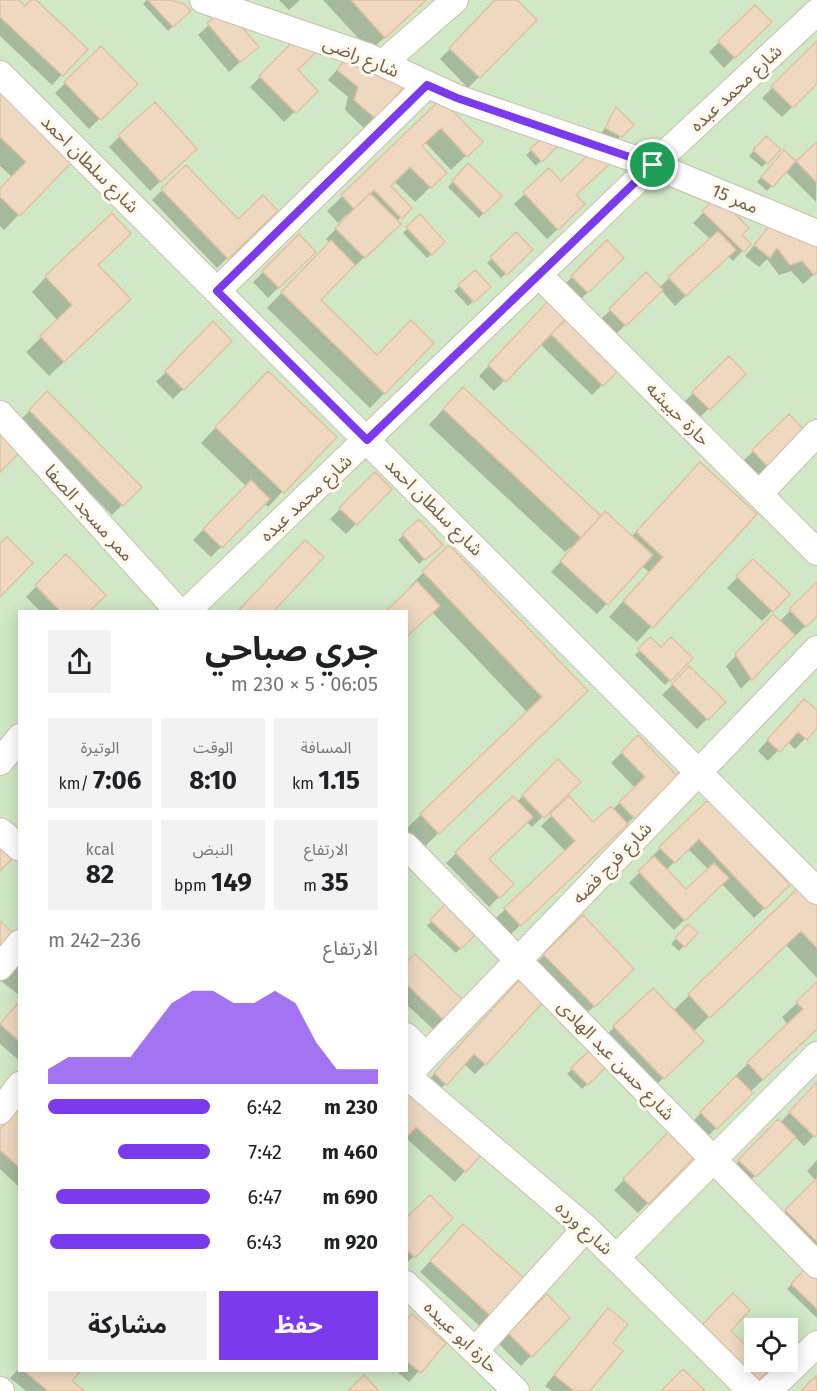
<!DOCTYPE html>
<html lang="ar">
<head>
<meta charset="utf-8">
<style>
	body { margin:0; font-family:"Fira Sans","Noto Sans Arabic",sans-serif; background:#f2f2f2; color:#202124; direction:rtl; height:100vh; display:flex; flex-direction:column; font-size:22px; white-space:nowrap }
	* { box-sizing:border-box; margin:0 }
	p { font-size:20px; color:#757577 }
	.icon { flex:none; width:33px; height:33px; fill:none; stroke:currentColor; stroke-width:2; stroke-linecap:round; stroke-linejoin:round }
	.map { position:relative; flex:1; overflow:hidden; direction:ltr }
	.side { position:absolute; left:18px; top:610px; width:390px; height:762px; display:flex; flex-direction:column; background:#fff; border-radius:0px; box-shadow:0 3px 15px #0003; direction:rtl }
	.side>* { flex:none }
	.fabs { position:absolute; left:744px; top:1318px; display:grid; gap:12px }
	.fabs a { display:grid; place-items:center; width:54px; height:54px; border-radius:0px; background:#fff; box-shadow:0 3px 15px #0003; font-size:30px }
	.pin { position:absolute; display:grid; place-items:center; width:51px; height:51px; color:#fff; margin:-26px; border:3px solid #fff; border-radius:50%; box-shadow:0 2px 6px #0007 }
	.round { display:grid; place-items:center; flex:none; width:63px; height:63px; border-radius:0px; background:#f2f2f2 }
	.summary { display:flex; align-items:center; justify-content:space-between; height:102px; padding:0 30px }
	h1 { font-size:33px; font-weight:700; line-height:45px }
	.stats { display:grid; grid-template-columns:repeat(3,1fr); gap:9px; height:102px; padding:6px 30px }
	.stats div { display:grid; align-content:center; border-radius:0px; background:#f2f2f2; text-align:center }
	.stats b { font-size:26px; font-weight:700 }
	.stats small { font-size:16px; font-weight:400 }
	.stats p { font-size:16px }
	.chart { height:168px; padding:12px 30px }
	.chart p { display:flex; justify-content:space-between }
	.chart svg { width:100%; height:108px; margin-top:6px; fill:#7c3aed; opacity:.7 }
	.button { display:flex; gap:12px; margin-top:auto; padding:12px 30px }
	.button a { flex:1; height:69px; border-radius:0px; background:#7c3aed; color:#fff; font-size:24px; font-weight:700; line-height:69px; text-align:center }
	.button a+a { background:#f2f2f2; color:#202124 }
	ul { padding:0 30px; list-style:none; font-size:20px }
	li { display:grid; grid-template-columns:96px 72px 1fr; align-items:center; height:45px }
	li i { height:15px; border-radius:8px; background:#7c3aed }
	.map>svg:first-child { display:block }
	.green { fill:#d0e8c5; fill-rule:evenodd }
	.shadow { fill:#0003; fill-rule:evenodd }
	.building { fill:#efd8c0; stroke:#e1c0a1; stroke-width:1.5 }
	.lines { fill:none; stroke-linecap:round; stroke-linejoin:round }
	.street-casing { stroke:#ccbead; stroke-width:28 }
	.street { stroke:#fff; stroke-width:26 }
	.route-casing { stroke:#fff; stroke-width:12 }
	.route { stroke:#7c3aed; stroke-width:8 }
	.labels { text-anchor:middle; dominant-baseline:central; stroke-width:6; stroke-linejoin:round; paint-order:stroke }
	.street-label { font-size:18px; fill:#735e4c; stroke:#fef9ec }
</style>
</head>
<body>
<div class="map">
<svg width="817" height="1391" viewBox="0 0 817 1391">
	<rect width="100%" height="100%" fill="#fbf5e6"/>
	<path class="green" d="M0,0H817V1391H0ZM20,612H406V1371H20ZM754,1329H788V1362H754Z"/>
	<path class="shadow" d="M17,0L25,8L34,0L86,49L52,85L0,36V1Z
		M147,0H165L188,11L168,31L143,4Z
		M279,0H300L289,10Z
		M323,0H425L370,51Z
		M497,0H515L535,20L468,88L440,59Z
		M755,7L770,22L724,68L709,52Z
		M225,10L257,47L229,72L198,35Z
		M302,34L296,70L316,91L284,122L250,87Z
		M817,43V83L782,117L762,98Z
		M101,48L135,84L89,129L55,93Z
		M350,55L375,118L364,128L345,110L348,97L328,80Z
		M0,94L70,162L4,230L0,226V190L12,177L0,166Z
		M441,101L480,142L451,170L425,142L420,147L445,173L415,202L394,181L389,186L410,208L396,222L389,234L354,267L353,266L319,300L377,357L432,343L370,408L267,308L330,243L326,239L348,217L346,215L338,223L327,211Z
		M616,110L632,125L616,141L601,134Z
		M549,133L564,138L536,166L526,155Z
		M119,137L185,159L150,191L109,147Z
		M766,138L779,150L762,167L749,156Z
		M817,144L816,202L785,171L767,191L757,182L784,152L796,163Z
		M186,167L238,222L276,211L217,268L152,200Z
		M463,170L499,196L479,218L448,187Z
		M549,171L575,195L573,215L547,239L514,204Z
		M726,190L740,235L749,244L733,261L728,256L675,306L661,290L615,335L600,320L646,275L659,288L710,239L693,223Z
		M420,216L443,242L427,258L403,233Z
		M773,223L817,272L803,284L791,271L779,275L767,259L759,267L745,256Z
		M516,234L531,250L501,278L487,263Z
		M299,237L314,252L268,298L253,282Z
		M607,242L622,258L577,303L562,287Z
		M475,272L489,287L468,306L454,291Z
		M46,277L114,314L49,376L26,352L58,321L32,292Z
		M542,309L559,324L568,319L618,369L592,395L540,344L494,391L479,376Z
		M213,323L230,341L173,399L156,382Z
		M729,358L744,374L698,419L683,403Z
		M253,388L334,437L268,507L264,503L211,557L193,540L246,486L201,443Z
		M47,394L140,487L112,515L19,421Z
		M448,404L601,518L631,537L685,479L755,514L637,642L609,617L649,572L642,566L597,614L551,572L573,548L571,547L565,552L429,425Z
		M789,416L804,432L758,477L743,461Z
		M375,474L390,489L346,534L330,519Z
		M419,521L436,549L419,564L398,540Z
		M449,547L571,706L423,848L406,829L528,713L432,612H387L411,590L409,587Z
		M66,556L87,612H41L26,597Z
		M753,561L788,594L762,621L727,588Z
		M817,584V615L795,636L793,634L741,689L726,666L763,627L779,622Z
		M650,639L661,650L691,658L665,685L635,655Z
		M689,668L724,702L697,729L662,695Z
		M794,711L817,712V726L795,749L787,741L768,761L758,751Z
		M638,737L676,777L510,935L495,919L566,852L541,826L569,798L593,824L612,810L635,788L611,763Z
		M558,761L579,782L532,827L526,821L487,859L512,884L489,907L446,863L513,798L517,802Z
		M709,802L788,885L754,918L722,884L674,930L629,883L652,860L650,858ZM688,849L709,870L686,892L666,870Z
		M800,888L817,906V978L785,944L693,1032L702,1041L653,1088L604,1037L653,990L673,1011Z
		M449,903L478,930L456,953L427,926Z
		M583,917L632,969L584,1016L534,965Z
		M688,926L696,933L679,951L671,944Z
		M20,958V996L1,981Z
		M406,964L461,1001L434,1030L406,1004Z
		M817,984V1028L750,1092L751,1093L706,1138L691,1123L734,1080L733,1078L788,1025L782,1017Z
		M512,989L485,1064L475,1074L464,1064L436,1094L425,1084Z
		M19,1004L20,1061L0,1044V1025Z
		M592,1050L606,1065L582,1089L567,1074Z
		M817,1083V1133L804,1146L794,1136L745,1186L729,1171L778,1121L780,1123Z
		M406,1093L479,1155L455,1182L406,1138Z
		M20,1110V1188L0,1169V1130Z
		M661,1141L695,1154L638,1213L614,1190Z
		M817,1160V1250L776,1221L816,1181L807,1171Z
		M451,1219L406,1264V1220Z
		M453,1236L525,1281L482,1328L420,1272Z
		M807,1269L817,1278V1318L787,1289Z
		M547,1296L568,1318L521,1366L499,1344Z
		M598,1320L611,1343L588,1391H552L545,1386Z
		M406,1322L444,1343L409,1382L396,1371H406Z
		M20,1367V1371H79L70,1381L82,1391H26L10,1378Z"/>
	<path class="building" d="M0,0H19L25,6L31,0H36L88,49L63,76L0,17Z
		M148,0H170L184,4L191,11L173,27Z
		M351,0H426L385,38Z
		M495,0H517L537,20L480,78L449,48Z
		M755,5L772,22L735,58L718,41Z
		M225,7L259,47L240,62L207,23Z
		M302,32L319,49L298,70L318,91L296,113L259,76Z
		M817,41V84L793,108L771,86Z
		M101,46L138,84L101,120L64,82Z
		M350,53L404,87L376,119L354,100L358,87L337,70Z
		M0,92L72,162L20,216L0,197V188L26,162L0,137Z
		M441,99L483,142L467,157L441,128L422,146L447,173L431,188L410,167L391,186L412,208L402,219L374,190L354,209L341,195Z
		M155,102L197,149L161,182L118,135Z
		M616,107L634,125L622,137L605,128Z
		M549,132L567,137L542,162L530,149Z
		M766,136L781,149L768,164L753,150Z
		M817,142V183L796,161Z
		M598,146L613,161L576,195L585,204L558,230L523,192L549,168L561,181Z
		M784,150L796,161L773,187L761,177Z
		M468,163L502,196L484,214L452,181Z
		M186,165L238,219L263,195L278,211L228,259L161,189Z
		M726,188L745,206L736,215L749,228L742,235L751,244L744,252L702,211Z
		M370,193L401,224L365,258L335,228Z
		M112,213L131,234L98,265L131,299L64,362L40,336L72,305L45,276Z
		M420,214L445,242L432,255L406,227Z
		M773,221L817,241V272L814,275L802,261L790,265L777,248L770,258L754,245Z
		M718,231L736,250L686,296L668,277Z
		M516,232L533,250L507,275L490,257Z
		M299,234L316,252L279,288L262,271Z
		M331,240L355,265L321,300L377,355L411,320L434,343L385,394L281,292Z
		M607,240L624,258L588,293L571,276Z
		M475,270L491,287L474,302L458,285Z
		M646,272L663,290L626,326L609,309Z
		M552,297L570,314L506,382L488,365Z
		M569,317L620,369L603,386L551,334Z
		M213,321L232,341L184,390L165,371Z
		M729,356L746,374L710,410L692,392Z
		M268,371L337,437L284,493L215,427Z
		M463,387L601,516L581,538L443,409Z
		M47,391L142,487L123,506L29,410Z
		M789,414L806,432L769,468L752,450Z
		M0,431L20,452L0,472Z
		M700,462L757,514L653,628L623,601L663,557L636,532Z
		M375,472L392,489L357,525L339,508Z
		M251,480L270,499L222,548L203,529Z
		M605,511L653,555L608,605L560,561Z
		M419,519L443,545L425,560L402,534Z
		M7,537L33,563L0,597V543Z
		M305,540L324,557L273,612H237Z
		M449,545L588,691L439,834L420,814L542,697L422,571Z
		M66,554L106,595L89,612H61L35,585Z
		M753,559L790,594L773,612L736,576Z
		M417,581L440,606L406,637V612H385Z
		M817,582V616L806,627L789,609Z
		M773,614L795,635L752,680L735,654Z
		M650,637L661,647L671,637L693,658L671,681L638,649Z
		M689,666L726,702L708,720L672,684Z
		M804,699L817,710V728L807,740L798,732L780,752L767,740Z
		M638,735L678,777L635,819L619,802L645,777L621,752Z
		M558,759L581,782L544,818L522,795Z
		M513,796L533,817L489,859L514,884L500,898L455,852Z
		M569,796L593,822L611,806L628,824L521,926L504,908L575,841L550,814Z
		M709,799L790,885L765,909L699,839L675,863L659,847Z
		M0,846L13,858L0,871Z
		M654,856L686,889L714,863L729,878L685,921L638,871Z
		M800,886L817,904V948L801,931L710,1018L688,994Z
		M449,900L480,930L461,949L430,920Z
		M583,915L634,969L595,1007L543,954Z
		M0,921L14,934L0,949Z
		M688,924L698,933L685,947L675,938Z
		M415,954L464,1001L445,1021L406,984V962Z
		M522,977L546,999L486,1065L474,1054L447,1085L434,1073Z
		M817,982V1029L763,1080L747,1062L803,1009L796,1002Z
		M653,988L704,1041L664,1079L613,1026Z
		M19,1002H20V1042L0,1024Z
		M592,1048L608,1065L588,1085L571,1068Z
		M736,1076L753,1093L717,1129L700,1112Z
		M817,1082V1135L815,1137L789,1112Z
		M406,1091L481,1155L466,1172L416,1127L406,1138Z
		M20,1108V1168L0,1150V1129Z
		M778,1119L796,1137L756,1177L738,1160Z
		M671,1129L697,1154L649,1204L623,1179Z
		M817,1178V1242L785,1210Z
		M430,1195L453,1218L415,1258L406,1249V1218Z
		M463,1224L527,1281L493,1318L430,1261Z
		M807,1267L817,1276V1309L791,1284Z
		M733,1293L750,1310L731,1331L754,1353V1362H777L755,1384L698,1329Z
		M547,1294L570,1318L532,1357L508,1333Z
		M608,1308L628,1324L613,1343L623,1351L590,1391H574L554,1375Z
		M412,1314L446,1343L421,1373L406,1361V1320Z
		M683,1369L705,1391H661Z
		M24,1371H81L72,1381L85,1391H48Z
		M364,1375L379,1391H348Z
		M816,1376L817,1391H801Z"/>
	<g class="lines">
		<defs>
			<path id="street" d="M203,0L367,56L457,98L653,165L817,233
				M383,63L455,0
				M0,74L817,891
				M539,275L817,552
				M217,291L427,85
				M0,414L179,612
				M759,494L817,433
				M186,612L653,165L817,12
				M0,762L20,737
				M0,831L20,848
				M406,846L817,1265
				M0,967L20,943
				M406,1036L426,1056
				M407,1076L586,1228L751,1391
				M406,1077L817,649
				M0,1111L20,1085
				M617,1257L817,1055
				M406,1284L516,1391
				M475,1351L586,1228
				M0,1390L1,1391
				M768,1391L817,1344"/>
		</defs>
		<use href="#street" class="street-casing"/>
		<use href="#street" class="street"/>
	</g>
	<g class="lines">
		<defs>
			<path id="route" d="M427,85L457,98L653,165L367,440L217,291Z"/>
		</defs>
		<use href="#route" class="route-casing"/>
		<use href="#route" class="route"/>
	</g>
	<g class="labels">
		<g class="street-label">
			<text transform="translate(361 57) rotate(22)">شارع راضى</text>
			<text transform="translate(736 88) rotate(-43)">شارع محمد عبده</text>
			<text transform="translate(90 164) rotate(45)">شارع سلطان احمد</text>
			<text transform="translate(735 199) rotate(23)">ممر 15</text>
			<text transform="translate(678 414) rotate(45)">حارة حبيشه</text>
			<text transform="translate(306 498) rotate(-43)">شارع محمد عبده</text>
			<text transform="translate(434 507) rotate(45)">شارع سلطان احمد</text>
			<text transform="translate(89 513) rotate(48)">ممر مسجد الصفا</text>
			<text transform="translate(612 863) rotate(-46)">شارع فرج فضه</text>
			<text transform="translate(616 1060) rotate(46)">شارع حسن عبد الهادى</text>
			<text transform="translate(584 1228) rotate(42)">شارع ورده</text>
			<text transform="translate(461 1337) rotate(44)">حارة ابو عبيده</text>
		</g>
	</g>
</svg>
<div class="fabs">
<a><svg class="icon" aria-label="locate" viewBox="0 0 24 24"><circle cx="12" cy="12" r="6"/><path d="M12 2v4M12 18v4M2 12h4M18 12h4"/></svg></a>
</div>
<div class="pin" style="left:653px;top:165px;background:#1e9e55"><svg class="icon" aria-label="arrive" viewBox="0 0 24 24"><path d="M6 21V4h12l-3 4 3 4H6"/></svg></div>
<section class="side">
<div class="summary"><div><h1>جري صباحي</h1><p>06:05 · 5 × 230 m</p></div><a class="round"><svg class="icon" aria-label="share" viewBox="0 0 24 24"><path d="M12 15V3M7 8l5-5 5 5M5 13v7h14v-7"/></svg></a></div>
<div class="stats">
<div><p>المسافة</p><b>1.15<small> km</small></b></div>
<div><p>الوقت</p><b>8:10</b></div>
<div><p>الوتيرة</p><b>7:06<small> /km</small></b></div>
</div>
<div class="stats">
<div><p>الارتفاع</p><b>35<small> m</small></b></div>
<div><p>النبض</p><b>149<small> bpm</small></b></div>
<div><p>kcal</p><b>82</b></div>
</div>
<div class="chart"><p><span>الارتفاع</span>236–242 m</p>
<svg viewBox="0 0 160 44" preserveAspectRatio="none"><path d="M0 44V38L10 33L20 33L30 33L40 33L50 22L60 11L70 6L80 6L90 11L100 11L110 6L120 11L130 27L140 38L150 38L160 38V44z"/></svg>
</div>
<ul>
<li><b>230 m</b>6:42<i style="width:100%"></i></li>
<li><b>460 m</b>7:42<i style="width:57%"></i></li>
<li><b>690 m</b>6:47<i style="width:95%"></i></li>
<li><b>920 m</b>6:43<i style="width:99%"></i></li>
</ul>
<div class="button"><a>حفظ</a><a>مشاركة</a></div>
</section>
</div>
</body>
</html>
